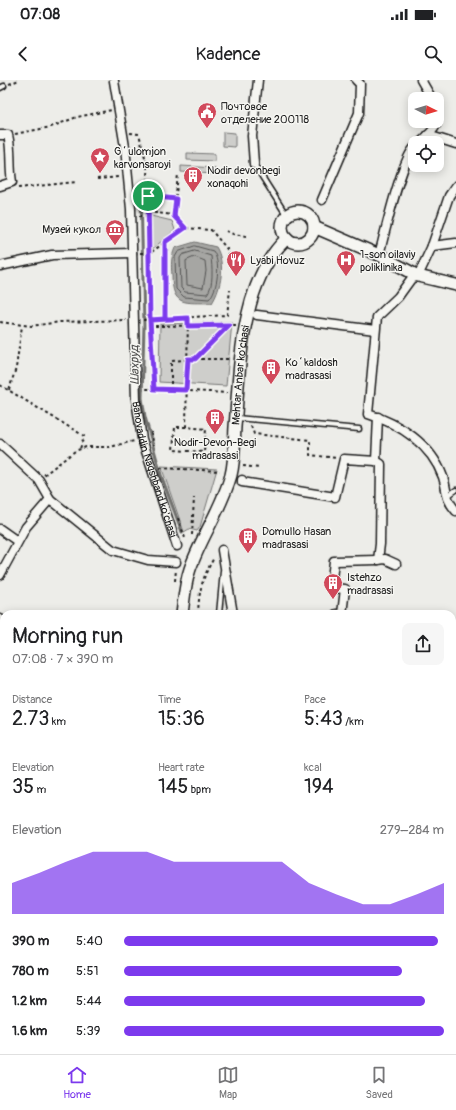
<!DOCTYPE html>
<html lang="en">
<head>
<meta charset="utf-8">
<style>
	body { margin:0; font-family:Pangolin,sans-serif; background:#f6f6f6; color:#202124; height:100vh; display:flex; flex-direction:column; font-size:15px; white-space:nowrap }
	* { box-sizing:border-box; margin:0 }
	p { font-size:13px; color:#757577 }
	.icon { flex:none; width:22px; height:22px; fill:none; stroke:currentColor; stroke-width:2; stroke-linecap:round; stroke-linejoin:round }
	.map { position:relative; flex:1; overflow:hidden }
	.sheet { position:absolute; left:0px; top:530px; width:456px; height:444px; display:flex; flex-direction:column; background:#fff; border-radius:12px 12px 0 0; box-shadow:0 2px 10px #0003 }
	.sheet>* { flex:none }
	.needle { width:26px; rotate:95deg }
	.controls { position:absolute; left:408px; top:12px; display:grid; gap:8px }
	.controls a { display:grid; place-items:center; width:36px; height:36px; border-radius:8px; background:#fff; box-shadow:0 2px 10px #0003; font-size:20px }
	.pin { position:absolute; display:grid; place-items:center; width:34px; height:34px; color:#fff; margin:-17px; border:2px solid #fff; border-radius:50%; box-shadow:0 1px 4px #0007 }
	.round { display:grid; place-items:center; flex:none; width:42px; height:42px; border-radius:8px; background:#f6f6f6 }
	.headline { display:flex; align-items:center; justify-content:space-between; height:68px; padding:0 12px }
	h1 { font-size:22px; font-weight:600; line-height:30px }
	.metrics { display:grid; grid-template-columns:repeat(3,1fr); gap:6px; height:68px; padding:4px 12px }
	.metrics div { display:grid; align-content:center }
	.metrics b { font-size:20px; font-weight:600 }
	.metrics small { font-size:11px; font-weight:400 }
	.metrics p { font-size:11px }
	.chart { height:112px; padding:8px 12px }
	.chart p { display:flex; justify-content:space-between }
	.chart svg { width:100%; height:72px; margin-top:4px; fill:#7c3aed; opacity:.7 }
	ul { padding:0 12px; list-style:none; font-size:13px }
	li { display:grid; grid-template-columns:64px 48px 1fr; align-items:center; height:30px }
	li i { height:10px; border-radius:5px; background:#7c3aed }
	.status { display:flex; justify-content:space-between; align-items:center; height:28px; padding:0 20px; background:#fff; direction:ltr }
	.status svg { height:11px; fill:currentColor }
	header { display:flex; justify-content:space-between; align-items:center; height:52px; padding:0 12px; background:#fff; font-size:18px; font-weight:600 }
	.tab-bar { display:flex; justify-content:space-around; align-items:center; height:56px; border-top:1px solid #e0e0e0; background:#fff; font-size:11px; color:#757577 }
	.tab-bar a { display:grid; justify-items:center; gap:2px }
	.tab-bar .active { color:#7c3aed }
	.map>svg:first-child { display:block }
	.green { fill:#cececb; stroke:#757574 }
	.water { fill:#a6a6a3; stroke:#6f6f6d }
	.lines { fill:none; stroke-linecap:round; stroke-linejoin:round }
	.shore { stroke:#535352; stroke-width:1 }
	.stream { stroke:#6f6f6d; stroke-width:3 }
	.lane-casing { stroke:#1c1c1c; stroke-width:7 }
	.street-casing { stroke:#1c1c1c; stroke-width:11 }
	.secondary-casing { stroke:#1c1c1c; stroke-width:14 }
	.path { stroke:#1c1c1c; stroke-width:2; stroke-dasharray:3 3; stroke-linecap:butt }
	.lane { stroke:#f6f6f2; stroke-width:4 }
	.street { stroke:#f6f6f2; stroke-width:8 }
	.secondary { stroke:#f6f6f2; stroke-width:11 }
	.route-casing { stroke:#fff; stroke-width:8 }
	.route { stroke:#7c3aed; stroke-width:5 }
	.labels { text-anchor:middle; dominant-baseline:central; stroke-width:3; stroke-linejoin:round; paint-order:stroke }
	.poi-label { font-size:11px; fill:#1c1c1c; stroke:#f6f6f2; text-anchor:start }
	.street-label { font-size:11px; fill:#1c1c1c; stroke:#f6f6f2 }
	.water-label { font-size:12px; font-style:italic; fill:#535352; stroke:#f6f6f2 }
</style>
</head>
<body>
<div class="status"><b>07:08</b><svg viewBox="0 0 49 12"><path d="M0 12V9h3v3zM5 12V6h3v6zM10 12V3h3v9zM15 12V0h3v12zM26 1h20v11H26zM47 4h2v5h-2z"/></svg></div>
<header><svg class="icon" aria-label="back" viewBox="0 0 24 24"><path d="M15 5l-7 7 7 7"/></svg>Kadence<svg class="icon" aria-label="search" viewBox="0 0 24 24"><circle cx="10" cy="10" r="6"/><path d="M15 15l6 6"/></svg></header>
<div class="map">
<svg width="456" height="974" viewBox="0 0 456 974">
	<rect width="100%" height="100%" fill="#edede9"/>
	<filter id="ink" filterUnits="userSpaceOnUse"><feTurbulence type="fractalNoise" baseFrequency=".025" numOctaves="2"/><feDisplacementMap in="SourceGraphic" scale="8" xChannelSelector="R" yChannelSelector="G"/><feConvolveMatrix kernelMatrix="1 2 1 2 8 2 1 2 1" color-interpolation-filters="sRGB"/></filter>
	<g filter="url(#ink)">
		<path class="green" d="M223,52L235,53V67L223,66Z
			M187,73L215,74V81L187,80Z
			M181,86L215,88L214,94L181,92Z
			M151,136L172,141L175,150L151,170Z
			M232,242L226,306L159,302L160,244Z
			M161,386L217,389L200,447L197,451L189,449L184,452Z"/>
		<path class="water" d="M195,162L216,167C226,183 221,209 212,223C186,222 172,228 172,195C171,185 171,177 175,168Z"/>
		<g class="lines">
			<path class="shore" d="M195,166L213,171C221,181 218,210 209,219L184,217L176,209L175,177L178,172Z
				M195,171L211,176C212,187 214,206 207,214L185,212L181,208L180,178L182,175Z
				M195,177L205,181L206,191L203,208L187,205L186,181Z"/>
			<path class="stream" d="M141,111L144,245L142,318L145,337L161,395L182,452
				M112,974L113,970"/>
			<defs>
				<path id="lane" d="M0,8L4,6
					M254,84L287,136
					M237,338L359,349
					M446,417L456,410
					M219,534L223,491"/>
				<g id="street">
					<path d="M421,0L432,19"/>
					<path id="s1" d="M114,1L125,67L131,129L136,320L142,359L177,466"/>
					<path d="M0,55H8C12,71 9,86 12,102L0,106"/>
					<path d="M428,55L456,64"/>
					<path d="M420,63C430,53 440,47 437,32"/>
					<path d="M254,84L252,56L258,0"/>
					<path d="M456,106L449,116L432,166L418,196L411,199L398,217L377,237L368,334C400,344 431,364 443,397C448,412 444,417 456,431"/>
					<path d="M322,120L359,33L360,4L356,0"/>
					<path d="M432,166L456,163"/>
					<path d="M379,175C385,153 401,80 415,67"/>
					<path d="M0,186L52,175L132,173"/>
					<path d="M257,235L375,250"/>
					<path d="M0,364L39,400L50,419L113,470L148,480L176,482"/>
					<path d="M376,381L381,384L380,464L378,480L385,479L396,484"/>
					<path d="M242,400V402L335,417L344,379L376,381L378,337"/>
					<path d="M0,449L17,461"/>
					<path d="M222,470L233,534"/>
					<path d="M0,495L26,447L50,419"/>
					<path d="M336,534H342L345,509L331,508L334,481L378,480"/>
					<path d="M0,539L4,541"/>
					<path d="M452,605H456"/>
					<path d="M0,610L4,611"/>
					<path d="M4,619V630"/>
					<path d="M452,682L456,657"/>
					<path d="M0,709L4,711"/>
					<path d="M452,723L456,725"/>
					<path d="M0,797L4,785"/>
					<path d="M0,838L4,839"/>
					<path d="M452,845H456"/>
					<path d="M452,881L456,872"/>
					<path d="M452,899L456,900"/>
					<path d="M452,967L456,968"/>
					<path d="M220,974L221,970"/>
					<path d="M422,974V970"/>
				</g>
				<g id="secondary">
					<circle cx="298" cy="147" r="16"/>
					<path d="M314,147L379,175L418,196L456,205"/>
					<path id="s2" d="M182,534C184,519 185,503 190,489C201,457 222,428 231,395C235,380 234,362 235,347C240,286 240,202 287,158"/>
					<path d="M85,974L87,970"/>
				</g>
			</defs>
			<use href="#lane" class="lane-casing"/>
			<use href="#street" class="street-casing"/>
			<use href="#secondary" class="secondary-casing"/>
			<path class="path" d="M9,4L19,0
				M130,53L139,54L147,85L150,240L154,309H143
				M15,54L51,47L77,37L112,30
				M134,85H147
				M97,99L119,97
				M18,108L76,102
				M147,116L176,119
				M148,132L174,135L185,148
				M174,135L178,94
				M139,136H148
				M226,151L233,154L247,156
				M140,173H150L185,148L211,150L227,169L230,183
				M165,239V162
				M143,240L227,235L230,210
				M0,242L31,246L60,242L126,240
				M155,246L236,245
				M195,279H230
				M0,305L84,356L80,369
				M154,309L227,313
				M9,310L16,288L22,246
				M171,310V281L195,279L229,245
				M251,346L254,354L310,360V375L337,378
				M186,347H175L173,370L204,372L206,349L186,347L188,237
				M151,352L154,365
				M243,386L260,388
				M160,388L220,391
				M44,395L75,371L86,367H110L134,361
				M178,438L185,458
				M192,455L194,418
				M175,501L176,489
				M198,534C199,510 202,498 214,478
				M96,970L107,974
				M69,974L71,970
				M116,974L117,970"/>
			<use href="#lane" class="lane"/>
			<use href="#street" class="street"/>
			<use href="#secondary" class="secondary"/>
		</g>
	</g>
	<g class="lines" filter="url(#ink)">
		<defs>
			<path id="route" d="M148,116L150,240L188,238V246L229,245L195,279H188L186,310L154,309L150,240L165,239V162L185,148L174,136L176,119L148,116"/>
		</defs>
		<use href="#route" class="route-casing"/>
		<use href="#route" class="route"/>
	</g>
	<defs>
		<symbol id="civic-pin" viewBox="-11 -11 22 30"><path d="M0 17L-7.5 6A9.5 9.5 0 1 1 7.5 6Z" fill="#d1495b" stroke="#f6f6f2"/><path d="M-.6-6.5H3V-4.5H.6V-3L4-1V1h2V6H-6V1h2V-1L-.6-3ZM-1.2 2.5V6h2.4V2.5Z" fill="#fff"/></symbol>
		<symbol id="sight-pin" viewBox="-11 -11 22 30"><path d="M0 17L-7.5 6A9.5 9.5 0 1 1 7.5 6Z" fill="#d1495b" stroke="#f6f6f2"/><path d="M0-6L1.8-2.2L6-1.7L2.9 1.2L3.7 5.4L0 3.3L-3.7 5.4L-2.9 1.2L-6-1.7L-1.8-2.2Z" fill="#fff"/></symbol>
		<symbol id="building-pin" viewBox="-11 -11 22 30"><path d="M0 17L-7.5 6A9.5 9.5 0 1 1 7.5 6Z" fill="#d1495b" stroke="#f6f6f2"/><path d="M-4-6H4V6H1V3H-1V6H-4ZM-2.5-4.3h1.7v1.8h-1.7ZM.8-4.3h1.7v1.8H.8ZM-2.5-1h1.7V.8h-1.7ZM.8-1h1.7V.8H.8Z" fill="#fff"/></symbol>
		<symbol id="museum-pin" viewBox="-11 -11 22 30"><path d="M0 17L-7.5 6A9.5 9.5 0 1 1 7.5 6Z" fill="#d1495b" stroke="#f6f6f2"/><path d="M0-6L6-3V-2H-6V-3ZM-5-1h2V3h-2ZM-1-1h2V3h-2ZM3-1h2V3H3ZM-6 4H6V6H-6Z" fill="#fff"/></symbol>
		<symbol id="restaurant-pin" viewBox="-11 -11 22 30"><path d="M0 17L-7.5 6A9.5 9.5 0 1 1 7.5 6Z" fill="#d1495b" stroke="#f6f6f2"/><path d="M-5-6h1v4h1v-4h1v4h1v-4h1v5L-1.5 .5V6h-2V.5L-5-1ZM5-6V6H3V1.5H1.5Q1.5-4 5-6Z" fill="#fff"/></symbol>
		<symbol id="hospital-pin" viewBox="-11 -11 22 30"><path d="M0 17L-7.5 6A9.5 9.5 0 1 1 7.5 6Z" fill="#d1495b" stroke="#f6f6f2"/><path d="M-5-5h3v3.5h4V-5h3V5h-3V1.5h-4V5h-3Z" fill="#fff"/></symbol>
	</defs>
	<g fill-rule="evenodd">
		<use href="#civic-pin" x="196" y="21" width="22" height="30"/>
		<use href="#sight-pin" x="89" y="66" width="22" height="30"/>
		<use href="#building-pin" x="182" y="85" width="22" height="30"/>
		<use href="#museum-pin" x="104" y="138" width="22" height="30"/>
		<use href="#restaurant-pin" x="225" y="169" width="22" height="30"/>
		<use href="#hospital-pin" x="335" y="169" width="22" height="30"/>
		<use href="#building-pin" x="260" y="277" width="22" height="30"/>
		<use href="#building-pin" x="204" y="327" width="22" height="30"/>
		<use href="#building-pin" x="237" y="446" width="22" height="30"/>
		<use href="#building-pin" x="322" y="492" width="22" height="30"/>
	</g>
	<g class="labels">
		<g class="poi-label">
			<text x="221" y="26">Почтовое<tspan x="221" dy="13">отделение 200118</tspan></text>
			<text x="114" y="71">Gʻulomjon<tspan x="114" dy="13">karvonsaroyi</tspan></text>
			<text x="207" y="90">Nodir devonbegi<tspan x="207" dy="13">xonaqohi</tspan></text>
			<text x="101" y="149" text-anchor="end">Музей кукол</text>
			<text x="360" y="174">1-son oilaviy<tspan x="360" dy="13">poliklinika</tspan></text>
			<text x="250" y="180">Lyabi Hovuz</text>
			<text x="285" y="282">Koʻkaldosh<tspan x="285" dy="13">madrasasi</tspan></text>
			<text x="215" y="362" text-anchor="middle">Nodir-Devon-Begi<tspan x="215" dy="13">madrasasi</tspan></text>
			<text x="262" y="451">Domullo Hasan<tspan x="262" dy="13">madrasasi</tspan></text>
			<text x="347" y="497">Istehzo<tspan x="347" dy="13">madrasasi</tspan></text>
		</g>
		<g class="street-label">
			<text stroke="none"><textPath href="#s2" startOffset="249">Mehtar Anbar ko'chasi</textPath></text>
			<text stroke="none"><textPath href="#s1" startOffset="392">Bahovaddin Naqshband ko'chasi</textPath></text>
		</g>
		<g class="water-label">
			<text transform="translate(135 285) rotate(-91)">Шахруд</text>
		</g>
	</g>
</svg>
<div class="controls">
<a><svg class="needle" viewBox="-14 -14 28 28"><path d="M0-13l5 13h-10z" fill="#e53935"/><path d="M0 13l5-13h-10z" fill="#757577"/></svg></a>
<a><svg class="icon" aria-label="locate" viewBox="0 0 24 24"><circle cx="12" cy="12" r="6"/><path d="M12 2v4M12 18v4M2 12h4M18 12h4"/></svg></a>
</div>
<div class="pin" style="left:148px;top:116px;background:#1e9e55"><svg class="icon" aria-label="arrive" viewBox="0 0 24 24"><path d="M6 21V4h12l-3 4 3 4H6"/></svg></div>
<section class="sheet">
<div class="headline"><div><h1>Morning run</h1><p>07:08 · 7 × 390 m</p></div><a class="round"><svg class="icon" aria-label="share" viewBox="0 0 24 24"><path d="M12 15V3M7 8l5-5 5 5M5 13v7h14v-7"/></svg></a></div>
<div class="metrics">
<div><p>Distance</p><b>2.73<small> km</small></b></div>
<div><p>Time</p><b>15:36</b></div>
<div><p>Pace</p><b>5:43<small> /km</small></b></div>
</div>
<div class="metrics">
<div><p>Elevation</p><b>35<small> m</small></b></div>
<div><p>Heart rate</p><b>145<small> bpm</small></b></div>
<div><p>kcal</p><b>194</b></div>
</div>
<div class="chart"><p><span>Elevation</span>279–284 m</p>
<svg viewBox="0 0 160 44" preserveAspectRatio="none"><path d="M0 44V25L10 19L20 12L30 6L40 6L50 6L60 12L70 12L80 12L90 12L100 12L110 25L120 32L130 38L140 38L150 32L160 25V44z"/></svg>
</div>
<ul>
<li><b>390 m</b>5:40<i style="width:98%"></i></li>
<li><b>780 m</b>5:51<i style="width:87%"></i></li>
<li><b>1.2 km</b>5:44<i style="width:94%"></i></li>
<li><b>1.6 km</b>5:39<i style="width:100%"></i></li>
</ul>
</section>
</div>
<nav class="tab-bar">
<a class="active"><svg class="icon" aria-label="home" viewBox="0 0 24 24"><path d="M3 11l9-7 9 7M6 9v11h12V9"/></svg>Home</a>
<a><svg class="icon" aria-label="map" viewBox="0 0 24 24"><path d="M3 6l6-2 6 2 6-2v14l-6 2-6-2-6 2zM9 4v14M15 6v14"/></svg>Map</a>
<a><svg class="icon" aria-label="saved" viewBox="0 0 24 24"><path d="M7 4h10v16l-5-4-5 4z"/></svg>Saved</a>
</nav>
</body>
</html>
